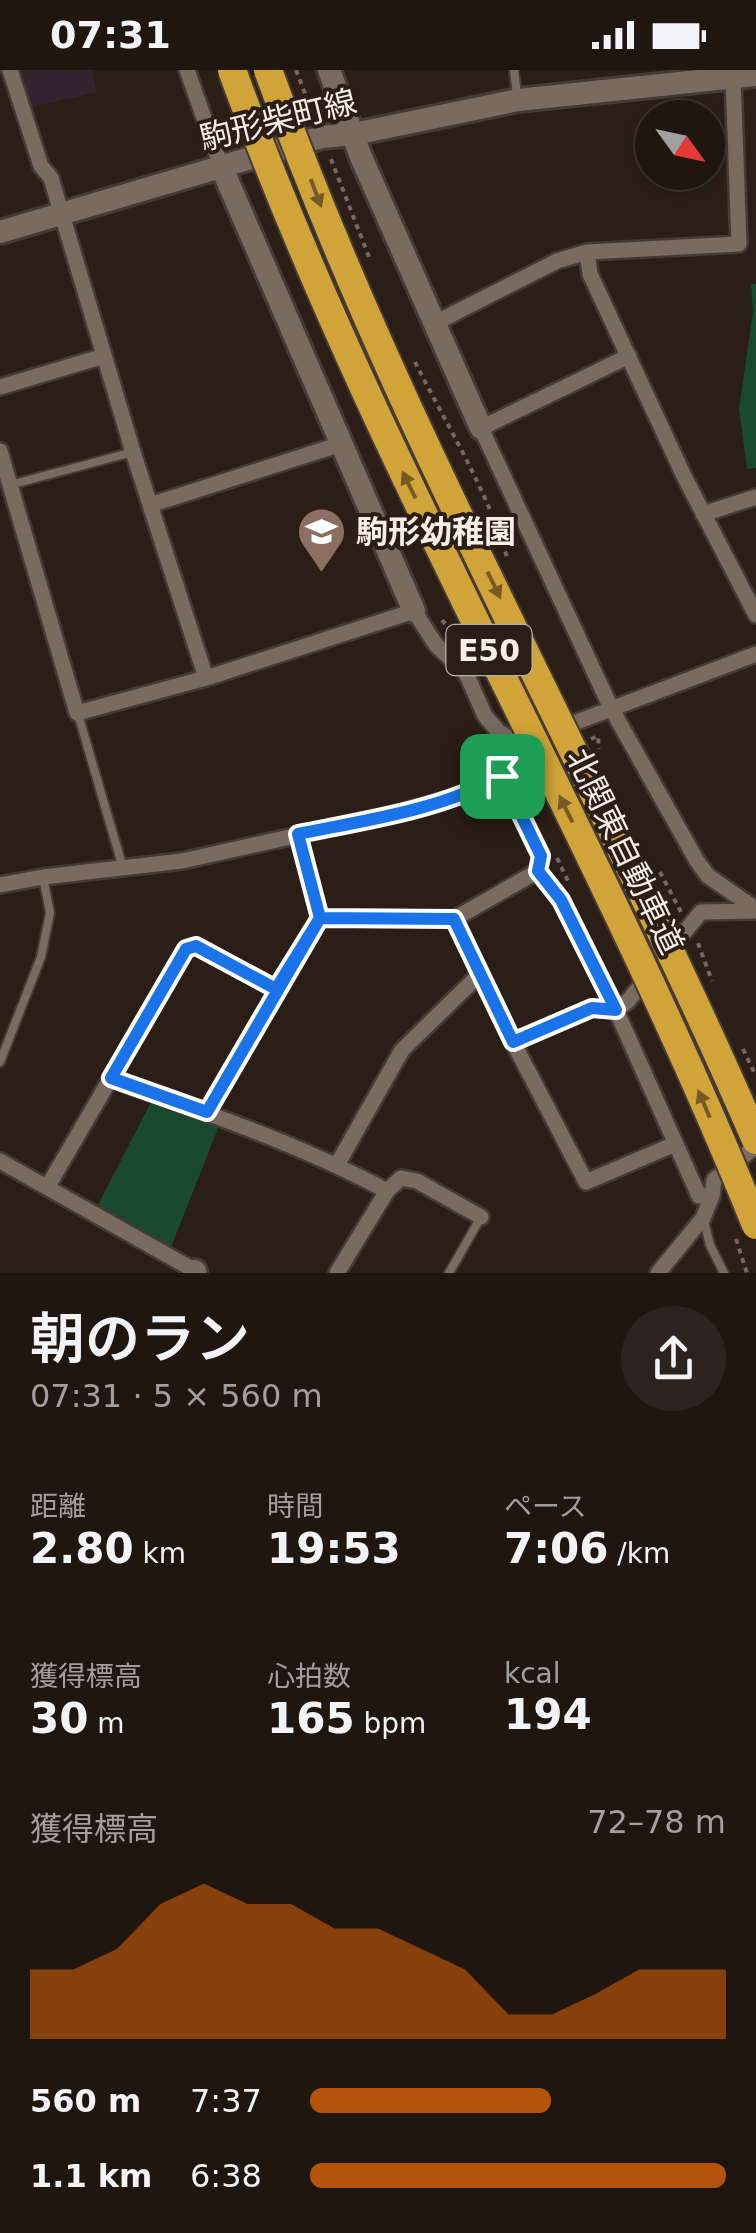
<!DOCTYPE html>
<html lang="ja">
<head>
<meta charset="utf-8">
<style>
	body { margin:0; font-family:"DejaVu Sans","Noto Sans JP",sans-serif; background:#2d231e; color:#f1f3f6; height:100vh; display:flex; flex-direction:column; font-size:38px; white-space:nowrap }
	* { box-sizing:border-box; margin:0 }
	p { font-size:32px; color:#a29f9f }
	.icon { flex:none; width:55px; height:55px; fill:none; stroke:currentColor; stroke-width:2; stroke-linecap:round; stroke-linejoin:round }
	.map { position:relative; height:1203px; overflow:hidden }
	.drawer { display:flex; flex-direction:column; background:#201610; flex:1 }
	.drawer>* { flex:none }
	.needle { width:65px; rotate:123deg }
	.fabs { position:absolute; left:635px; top:30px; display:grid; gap:20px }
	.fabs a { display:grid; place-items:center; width:90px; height:90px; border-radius:50%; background:#201610; box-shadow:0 2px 8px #0004,0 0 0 2px #3d3530; font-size:50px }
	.pin { position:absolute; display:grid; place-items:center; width:85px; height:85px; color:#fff; margin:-42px; border-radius:20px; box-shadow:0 5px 15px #0006 }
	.round { display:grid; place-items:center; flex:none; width:105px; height:105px; border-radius:52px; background:#2d231e }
	.headline { display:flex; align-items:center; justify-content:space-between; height:170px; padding:0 30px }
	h1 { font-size:55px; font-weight:600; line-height:75px }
	.stats { display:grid; grid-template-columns:repeat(3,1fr); gap:15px; height:170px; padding:10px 30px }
	.stats div { display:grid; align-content:center }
	.stats b { font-size:42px; font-weight:600 }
	.stats small { font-size:28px; font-weight:400 }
	.stats p { font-size:28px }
	.chart { height:280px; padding:20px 30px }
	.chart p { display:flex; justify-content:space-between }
	.chart svg { width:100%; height:180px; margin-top:10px; fill:#b45309; opacity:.7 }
	ul { padding:0 30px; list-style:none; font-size:32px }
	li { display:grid; grid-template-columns:160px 120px 1fr; align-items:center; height:75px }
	li i { height:25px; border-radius:12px; background:#b45309 }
	.status { display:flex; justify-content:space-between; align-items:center; height:70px; padding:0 50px; background:#201610; direction:ltr }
	.status svg { height:28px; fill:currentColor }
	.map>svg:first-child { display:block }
	.education { fill:#33232e }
	.green { fill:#19492f }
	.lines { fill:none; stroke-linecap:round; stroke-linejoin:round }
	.lane-casing { stroke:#453a35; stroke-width:12 }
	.street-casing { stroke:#453a35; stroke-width:20 }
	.secondary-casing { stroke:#453a35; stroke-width:28 }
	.path { stroke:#756962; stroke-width:4; stroke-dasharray:5 5; stroke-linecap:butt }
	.lane { stroke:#7a6b61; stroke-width:8 }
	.street { stroke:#7a6b61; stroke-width:15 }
	.secondary { stroke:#7a6b61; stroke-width:22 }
	.highway-bridge-casing { stroke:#453a35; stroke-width:32; stroke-linecap:butt }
	.highway-bridge { stroke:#d0a438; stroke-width:28 }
	.oneway { fill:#755a25 }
	.route-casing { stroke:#fff; stroke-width:20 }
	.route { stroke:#1a73e8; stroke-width:12 }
	.labels { text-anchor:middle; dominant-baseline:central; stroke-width:8; stroke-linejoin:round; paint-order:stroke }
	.shield { fill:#2b1e16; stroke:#b9afa8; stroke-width:2.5 }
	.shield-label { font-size:30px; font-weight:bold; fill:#f6ede7 }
	.street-label { font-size:32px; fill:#f6ede7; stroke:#2b1e16 }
	.poi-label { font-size:32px; font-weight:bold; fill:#f6ede7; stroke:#2b1e16; text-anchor:start }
</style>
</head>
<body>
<div class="status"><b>07:31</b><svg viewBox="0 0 49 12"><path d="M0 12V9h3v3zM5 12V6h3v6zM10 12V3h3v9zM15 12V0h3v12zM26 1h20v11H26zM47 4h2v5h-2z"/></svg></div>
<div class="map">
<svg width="756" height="1203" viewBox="0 0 756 1203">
	<rect width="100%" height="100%" fill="#2b1e16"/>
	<path class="education" d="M21,0H96L92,2L97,22L32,37Z"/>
	<path class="green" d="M751,214H756V398L747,399L739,339L753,242Z
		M152,1030L219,1056L171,1177L98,1135Z"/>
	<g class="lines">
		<defs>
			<path id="lane" d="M514,0L517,25
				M10,415L133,382
				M78,644L123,798
				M320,848L454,849
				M0,992L41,887L50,843L43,807
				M704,1151L710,1175L724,1203
				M449,1203L481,1147"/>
			<path id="street" d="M10,0L41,96L51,108L133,382L206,608
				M187,0L221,96
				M587,182L590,204L684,406L756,545
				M435,253L557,191L587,182L739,174L733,7
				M629,286L481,358L611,638L697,791L708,806L756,839
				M0,317L104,286
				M0,381L77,643L206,608L414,541L436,575L466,603L485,646L499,662L520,675
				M150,435L341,374
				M703,444L756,427
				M502,705L541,787L538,801L454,849L513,972L592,938L616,940L627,932L701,842L756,841
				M538,801L561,831L616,940L699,1126H712
				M0,815L43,807L182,791L402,742L460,726L502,705L524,672L756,584
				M513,972L586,1112L675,1074
				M111,1009C205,1042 299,1074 387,1121
				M207,1042L320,848L298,764
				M0,1091L199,1203
				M337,1095L402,980L480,904
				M48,1116L186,879L196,876L276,919
				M337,1203L387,1121L401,1108L417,1111L481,1147
				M658,1203L703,1148L712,1126L714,1110L756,1076"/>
			<path id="secondary" d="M329,0L361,87L481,358
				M221,96L414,541
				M0,162L322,67L354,64L518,30L756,5
				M194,1203L195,1201"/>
		</defs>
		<use href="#lane" class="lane-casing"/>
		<use href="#street" class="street-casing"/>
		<use href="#secondary" class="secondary-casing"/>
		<path class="path" d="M296,0L314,47
			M331,89L369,187
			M415,292C447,356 489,422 508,491
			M442,550L455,566
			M591,669L598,666L599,679
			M557,788L568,811
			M660,802L681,842
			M698,873L712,911
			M743,979L756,1006
			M736,1169L747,1203"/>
		<use href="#lane" class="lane"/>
		<use href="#street" class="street"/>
		<use href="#secondary" class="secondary"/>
		<defs>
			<path id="highway-bridge" d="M232,0C377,398 598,763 756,1155
				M268,0C401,369 600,710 756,1070"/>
		</defs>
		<use href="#highway-bridge" class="highway-bridge-casing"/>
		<use href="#highway-bridge" class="highway-bridge"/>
	</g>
	<defs><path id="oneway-solid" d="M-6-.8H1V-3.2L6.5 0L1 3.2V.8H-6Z" transform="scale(2.5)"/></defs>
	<g class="oneway">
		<use href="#oneway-solid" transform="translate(316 123) rotate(69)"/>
		<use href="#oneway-solid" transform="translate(409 415) rotate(-116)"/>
		<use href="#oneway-solid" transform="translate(494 515) rotate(64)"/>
		<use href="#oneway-solid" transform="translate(566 739) rotate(-116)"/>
		<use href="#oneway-solid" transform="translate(704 1034) rotate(-113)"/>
	</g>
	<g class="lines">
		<defs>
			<path id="route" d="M502,706C440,740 367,750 298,764L320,848L207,1042L111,1008L186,879L196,876L276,919L320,848L454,849L513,972L592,938L616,940L561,830L538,801L541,786L502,706"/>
		</defs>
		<use href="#route" class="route-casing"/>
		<use href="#route" class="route"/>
	</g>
	<defs>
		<symbol id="school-pin" viewBox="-11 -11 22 30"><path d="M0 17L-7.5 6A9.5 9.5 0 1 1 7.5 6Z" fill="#8d6e63" stroke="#2b1e16"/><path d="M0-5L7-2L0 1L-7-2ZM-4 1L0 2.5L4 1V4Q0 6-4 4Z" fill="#fff"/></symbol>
	</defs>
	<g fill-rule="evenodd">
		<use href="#school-pin" x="294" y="434" width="55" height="75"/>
	</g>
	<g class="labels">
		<rect class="shield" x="446.5" y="555" width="85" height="50" rx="8"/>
		<g class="shield-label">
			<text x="489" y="580">E50</text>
		</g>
		<g class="street-label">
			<text transform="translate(278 50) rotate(-14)">駒形柴町線</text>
			<text transform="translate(625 781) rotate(64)">北関東自動車道</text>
		</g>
		<g class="poi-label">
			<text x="356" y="462">駒形幼稚園</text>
		</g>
	</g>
</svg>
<div class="fabs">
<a><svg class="needle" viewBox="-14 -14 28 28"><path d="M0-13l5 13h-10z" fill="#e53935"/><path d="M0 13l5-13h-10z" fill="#a29f9f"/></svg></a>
</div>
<div class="pin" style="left:502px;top:706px;background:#1e9e55"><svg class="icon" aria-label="arrive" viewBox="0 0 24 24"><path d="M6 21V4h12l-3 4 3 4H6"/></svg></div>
</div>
<section class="drawer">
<div class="headline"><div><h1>朝のラン</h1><p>07:31 · 5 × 560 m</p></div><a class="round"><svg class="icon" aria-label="share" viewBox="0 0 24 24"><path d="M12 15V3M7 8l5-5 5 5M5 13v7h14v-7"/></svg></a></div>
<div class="stats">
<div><p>距離</p><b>2.80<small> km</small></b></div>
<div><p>時間</p><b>19:53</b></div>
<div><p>ペース</p><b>7:06<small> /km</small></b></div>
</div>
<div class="stats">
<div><p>獲得標高</p><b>30<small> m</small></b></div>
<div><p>心拍数</p><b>165<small> bpm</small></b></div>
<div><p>kcal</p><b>194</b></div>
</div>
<div class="chart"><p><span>獲得標高</span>72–78 m</p>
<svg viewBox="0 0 160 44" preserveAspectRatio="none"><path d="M0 44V27L10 27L20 22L30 11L40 6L50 11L60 11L70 17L80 17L90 22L100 27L110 38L120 38L130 33L140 27L150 27L160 27V44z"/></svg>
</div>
<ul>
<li><b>560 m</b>7:37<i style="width:58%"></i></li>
<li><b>1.1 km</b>6:38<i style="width:100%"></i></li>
</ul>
</section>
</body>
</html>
